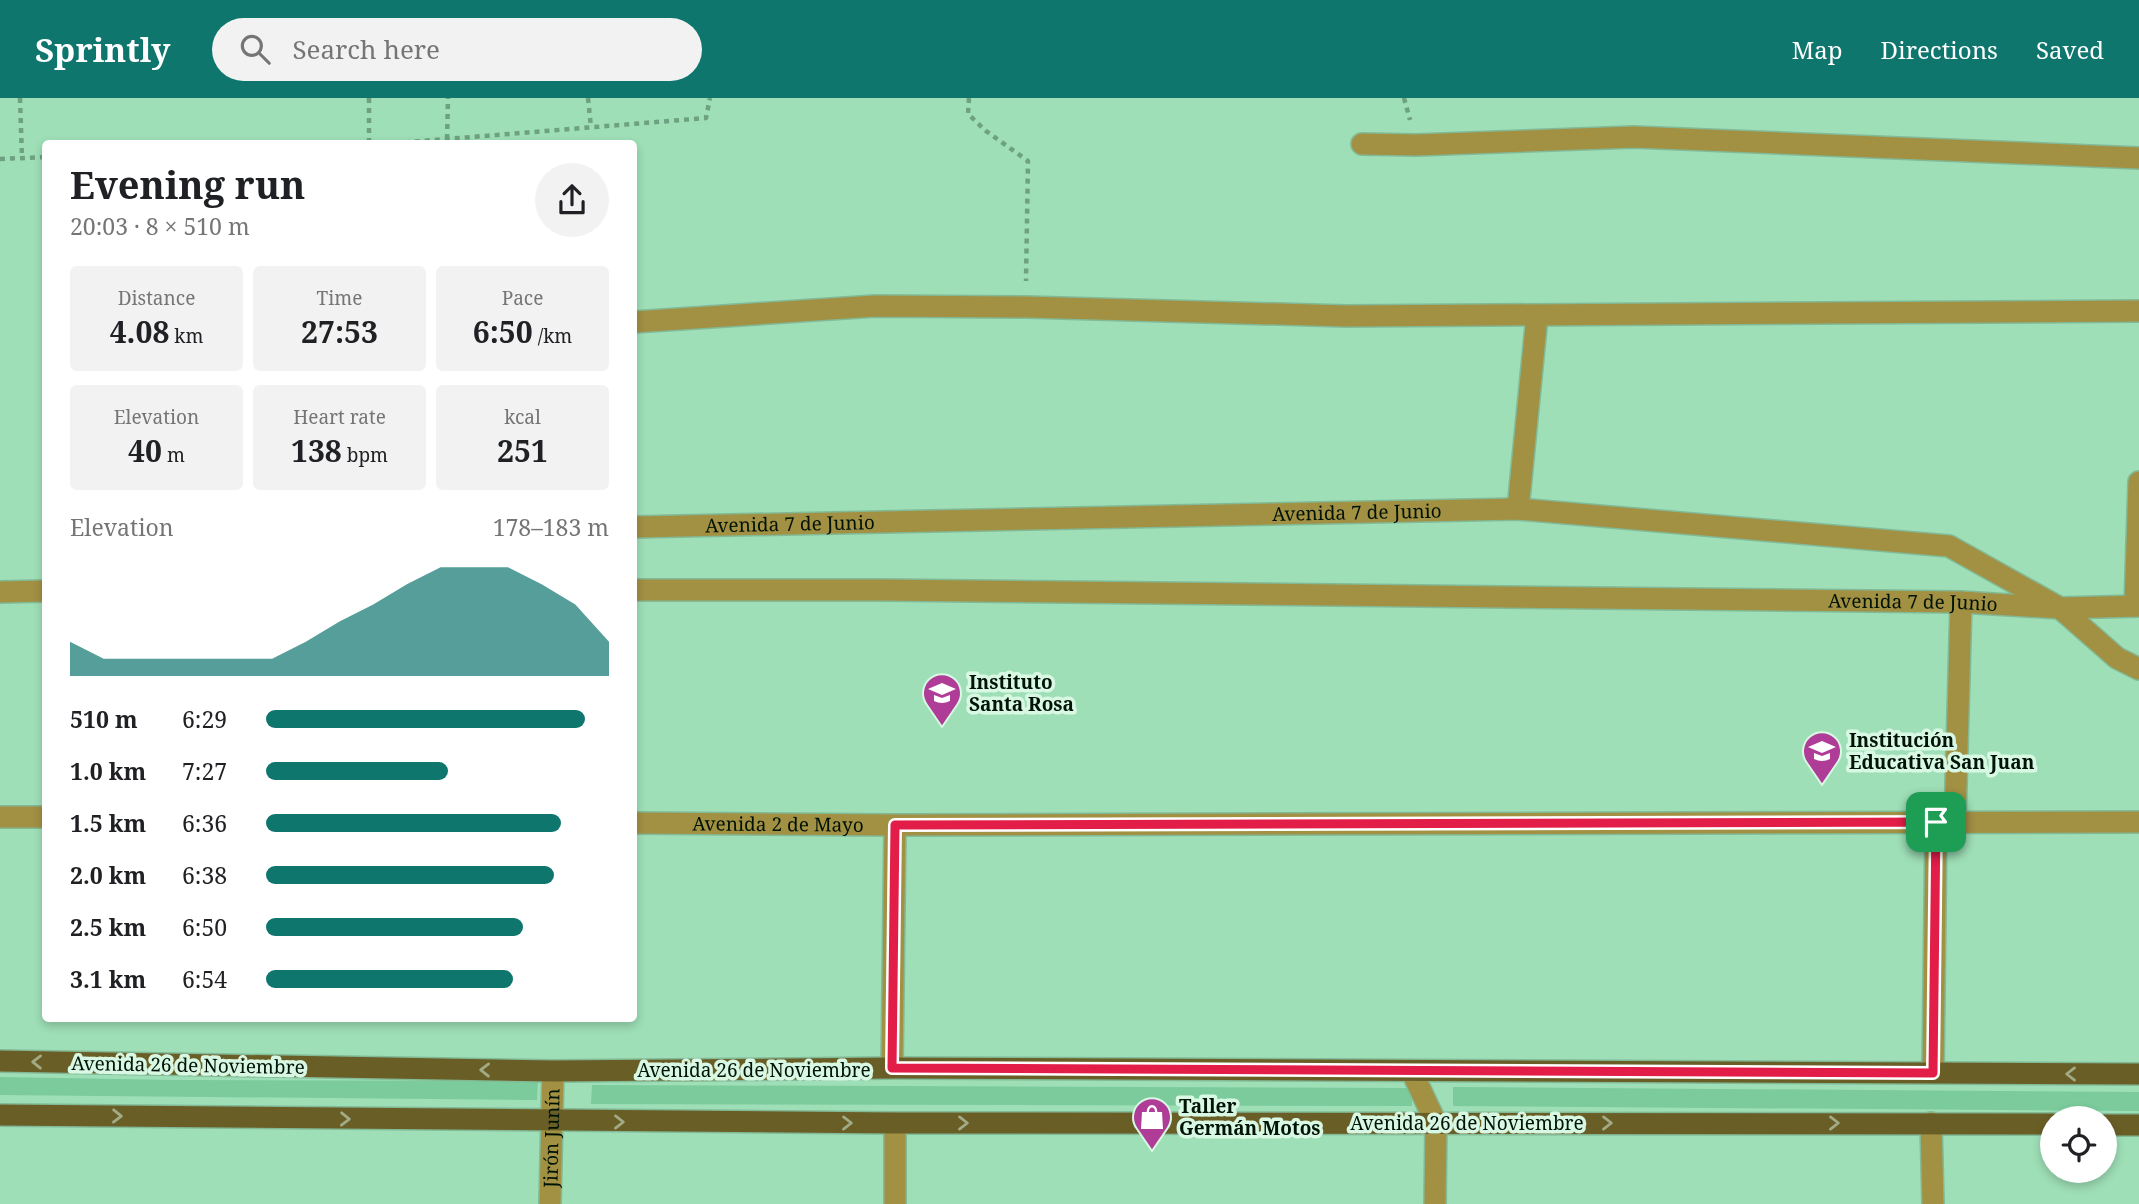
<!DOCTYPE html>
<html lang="en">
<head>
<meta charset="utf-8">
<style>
	body { margin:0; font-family:"Noto Serif",serif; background:#f2f2f2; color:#202124; height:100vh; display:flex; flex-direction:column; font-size:26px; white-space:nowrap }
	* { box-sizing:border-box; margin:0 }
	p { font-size:23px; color:#757577 }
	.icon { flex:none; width:38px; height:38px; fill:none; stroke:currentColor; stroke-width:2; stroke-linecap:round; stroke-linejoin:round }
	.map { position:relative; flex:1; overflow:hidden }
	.side { position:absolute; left:42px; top:42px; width:595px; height:882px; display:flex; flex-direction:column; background:#fff; border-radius:7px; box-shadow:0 4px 10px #0003 }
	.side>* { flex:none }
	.buttons { position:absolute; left:2040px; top:1008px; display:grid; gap:14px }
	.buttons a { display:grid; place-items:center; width:77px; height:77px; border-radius:50%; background:#fff; box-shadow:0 4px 10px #0003; font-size:35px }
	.pin { position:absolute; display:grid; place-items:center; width:60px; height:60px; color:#fff; margin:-30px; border-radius:14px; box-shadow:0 4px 10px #0006 }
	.round { display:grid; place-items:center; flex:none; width:74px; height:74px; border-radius:37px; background:#f2f2f2 }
	.headline { display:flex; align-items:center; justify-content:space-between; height:119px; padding:0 28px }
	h1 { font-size:38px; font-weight:700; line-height:52px }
	.stats { display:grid; grid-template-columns:repeat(3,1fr); gap:10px; height:119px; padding:7px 28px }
	.stats div { display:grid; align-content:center; border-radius:7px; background:#f2f2f2; text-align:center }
	.stats b { font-size:30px; font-weight:700 }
	.stats small { font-size:19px; font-weight:400 }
	.stats p { font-size:19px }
	.chart { height:196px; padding:14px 28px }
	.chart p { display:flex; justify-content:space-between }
	.chart svg { width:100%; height:126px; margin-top:7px; fill:#0f766e; opacity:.7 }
	ul { padding:0 28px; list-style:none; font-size:23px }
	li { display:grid; grid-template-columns:112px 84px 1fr; align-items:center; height:52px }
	li i { height:18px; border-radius:9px; background:#0f766e }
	header { display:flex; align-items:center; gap:42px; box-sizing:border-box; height:98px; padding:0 35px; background:#0f766e; color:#fff }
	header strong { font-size:33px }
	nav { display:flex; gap:38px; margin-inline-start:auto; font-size:24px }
	.search { width:490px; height:63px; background:#f2f2f2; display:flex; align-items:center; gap:18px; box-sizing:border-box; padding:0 24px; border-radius:38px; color:#757577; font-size:26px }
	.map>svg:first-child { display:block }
	.green { fill:#7bcb9c }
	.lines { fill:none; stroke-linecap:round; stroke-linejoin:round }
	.minor-casing { stroke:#82ba97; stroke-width:24 }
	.major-casing { stroke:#82ba97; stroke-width:24 }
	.path { stroke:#6ea181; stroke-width:4.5; stroke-dasharray:5 5; stroke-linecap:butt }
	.minor { stroke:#a29043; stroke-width:21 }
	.major { stroke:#6a5e27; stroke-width:21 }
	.oneway { stroke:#a1ab85 }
	.route-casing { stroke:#fff; stroke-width:14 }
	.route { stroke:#e11d48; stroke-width:9 }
	.labels { text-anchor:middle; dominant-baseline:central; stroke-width:7; stroke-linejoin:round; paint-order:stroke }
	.street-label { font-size:19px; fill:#001306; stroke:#d8f8e3 }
	.poi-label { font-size:19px; font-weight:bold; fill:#001306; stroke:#d8f8e3; text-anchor:start }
</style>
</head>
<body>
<header>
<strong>Sprintly</strong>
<div class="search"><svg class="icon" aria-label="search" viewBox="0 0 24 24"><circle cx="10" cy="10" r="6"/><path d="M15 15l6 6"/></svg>Search here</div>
<nav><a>Map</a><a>Directions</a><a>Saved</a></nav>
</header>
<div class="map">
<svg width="2139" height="1106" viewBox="0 0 2139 1106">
	<rect width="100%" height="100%" fill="#9edfb7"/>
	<path class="green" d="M0,979L175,982L538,983L537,1002L0,997Z
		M592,987L1412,990V1008L591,1006Z
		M1453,989L2139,994V1013L1453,1008Z"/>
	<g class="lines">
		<defs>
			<g id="minor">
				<path d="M1362,46L1416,47L1634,39L2139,60"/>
				<path d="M634,224L875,208L1026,209L1346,218L2139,213"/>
				<path d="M1518,411L1537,218"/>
				<path id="s1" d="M634,429L1518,411L1949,448L2060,510L2117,560L2139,571"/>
				<path id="s2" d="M634,492H882L1961,504L2060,510L2139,508"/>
				<path d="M0,494L46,493"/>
				<path d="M2135,508L2139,384"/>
				<path d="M0,719H46"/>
				<path d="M1955,724L1961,504"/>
				<path id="s3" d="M634,725L895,727L2139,724"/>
				<path d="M892,970L895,727"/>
				<path d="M1412,974L1436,1025L1435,1106"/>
				<path d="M1933,975L1936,724"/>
				<path d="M895,1025V1106"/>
				<path d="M1931,1025L1933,1106"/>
				<path id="s4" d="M550,1106L553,973"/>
			</g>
			<path id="major" d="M0,963L553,973L892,970L2139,976
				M0,1017L895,1025L2053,1026
				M2105,1027H2139"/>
		</defs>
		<use href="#minor" class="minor-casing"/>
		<use href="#major" class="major-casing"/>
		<path class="path" d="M20,0L22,60
			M369,0V46
			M588,0L591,29
			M969,0L968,16L986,33L1028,63L1026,183
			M1404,0L1410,22
			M447,41L448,0
			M385,46L706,20L710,0
			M0,61L46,59"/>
		<use href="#minor" class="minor"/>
		<use href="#major" class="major"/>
	</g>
	<defs><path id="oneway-chevron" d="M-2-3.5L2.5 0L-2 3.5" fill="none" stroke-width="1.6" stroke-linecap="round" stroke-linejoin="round" transform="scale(1.75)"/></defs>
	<g class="oneway">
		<use href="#oneway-chevron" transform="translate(37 964) rotate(-179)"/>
		<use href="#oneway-chevron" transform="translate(485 972) rotate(-179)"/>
		<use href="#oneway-chevron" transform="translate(2071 976) rotate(-180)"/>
		<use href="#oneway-chevron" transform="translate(117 1018) rotate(1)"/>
		<use href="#oneway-chevron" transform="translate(345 1021) rotate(1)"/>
		<use href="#oneway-chevron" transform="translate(619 1024)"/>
		<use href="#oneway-chevron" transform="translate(847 1025)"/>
		<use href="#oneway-chevron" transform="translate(963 1025)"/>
		<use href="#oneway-chevron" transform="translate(1607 1025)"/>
		<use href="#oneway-chevron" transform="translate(1834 1025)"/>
	</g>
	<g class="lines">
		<defs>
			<path id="route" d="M1936,724L1933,975L892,970L895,727Z"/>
		</defs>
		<use href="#route" class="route-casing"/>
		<use href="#route" class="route"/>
	</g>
	<defs>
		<symbol id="university-pin" viewBox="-11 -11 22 30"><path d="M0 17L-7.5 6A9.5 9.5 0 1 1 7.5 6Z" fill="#af3d98" stroke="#d8f8e3"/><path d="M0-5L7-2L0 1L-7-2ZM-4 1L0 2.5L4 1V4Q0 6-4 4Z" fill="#fff"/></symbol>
		<symbol id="school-pin" viewBox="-11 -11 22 30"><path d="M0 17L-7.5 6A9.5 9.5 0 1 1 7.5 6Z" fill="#af3d98" stroke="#d8f8e3"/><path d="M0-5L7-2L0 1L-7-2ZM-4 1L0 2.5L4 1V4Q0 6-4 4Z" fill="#fff"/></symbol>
		<symbol id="shop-pin" viewBox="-11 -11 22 30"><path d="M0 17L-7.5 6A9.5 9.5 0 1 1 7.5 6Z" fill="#af3d98" stroke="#d8f8e3"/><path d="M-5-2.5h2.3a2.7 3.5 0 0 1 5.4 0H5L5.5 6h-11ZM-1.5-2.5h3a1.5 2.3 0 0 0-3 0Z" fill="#fff"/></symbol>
	</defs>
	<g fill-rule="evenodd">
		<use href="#university-pin" x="920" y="573" width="44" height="60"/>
		<use href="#school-pin" x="1800" y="631" width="44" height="60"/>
		<use href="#shop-pin" x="1130" y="997" width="44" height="60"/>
	</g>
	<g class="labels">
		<g class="street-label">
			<text stroke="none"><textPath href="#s1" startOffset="723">Avenida 7 de Junio</textPath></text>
			<text stroke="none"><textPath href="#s1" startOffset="156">Avenida 7 de Junio</textPath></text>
			<text stroke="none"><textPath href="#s2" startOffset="1279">Avenida 7 de Junio</textPath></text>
			<text stroke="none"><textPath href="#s3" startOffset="144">Avenida 2 de Mayo</textPath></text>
			<text transform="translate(188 967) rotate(1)">Avenida 26 de Noviembre</text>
			<text x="754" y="972">Avenida 26 de Noviembre</text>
			<text x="1467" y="1025">Avenida 26 de Noviembre</text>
			<text stroke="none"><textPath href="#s4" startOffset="66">Jirón Junín</textPath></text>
		</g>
		<g class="poi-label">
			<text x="969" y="584">Instituto<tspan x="969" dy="22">Santa Rosa</tspan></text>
			<text x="1849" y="642">Institución<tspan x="1849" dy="22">Educativa San Juan</tspan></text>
			<text x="1179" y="1008">Taller<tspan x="1179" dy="22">Germán Motos</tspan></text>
		</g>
	</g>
</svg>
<div class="buttons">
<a><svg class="icon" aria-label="locate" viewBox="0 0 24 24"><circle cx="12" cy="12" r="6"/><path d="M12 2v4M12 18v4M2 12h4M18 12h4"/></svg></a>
</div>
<div class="pin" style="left:1936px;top:724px;background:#1e9e55"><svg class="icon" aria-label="arrive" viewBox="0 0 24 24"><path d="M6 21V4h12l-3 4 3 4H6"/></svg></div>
<section class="side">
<div class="headline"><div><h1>Evening run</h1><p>20:03 · 8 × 510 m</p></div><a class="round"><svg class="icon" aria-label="share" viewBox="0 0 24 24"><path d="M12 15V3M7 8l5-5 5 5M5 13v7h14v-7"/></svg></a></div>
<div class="stats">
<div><p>Distance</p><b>4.08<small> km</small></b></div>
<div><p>Time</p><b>27:53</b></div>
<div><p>Pace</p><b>6:50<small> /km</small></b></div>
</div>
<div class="stats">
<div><p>Elevation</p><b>40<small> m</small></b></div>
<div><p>Heart rate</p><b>138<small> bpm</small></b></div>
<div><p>kcal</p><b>251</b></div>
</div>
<div class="chart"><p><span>Elevation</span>178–183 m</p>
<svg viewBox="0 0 160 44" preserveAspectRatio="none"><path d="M0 44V32L10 38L20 38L30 38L40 38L50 38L60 38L70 32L80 25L90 19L100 12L110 6L120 6L130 6L140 12L150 19L160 32V44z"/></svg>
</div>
<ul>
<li><b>510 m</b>6:29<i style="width:93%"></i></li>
<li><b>1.0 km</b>7:27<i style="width:53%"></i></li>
<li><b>1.5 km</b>6:36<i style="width:86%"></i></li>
<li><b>2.0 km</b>6:38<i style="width:84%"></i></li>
<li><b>2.5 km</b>6:50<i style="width:75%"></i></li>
<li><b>3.1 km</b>6:54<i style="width:72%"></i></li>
</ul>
</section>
</div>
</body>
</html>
